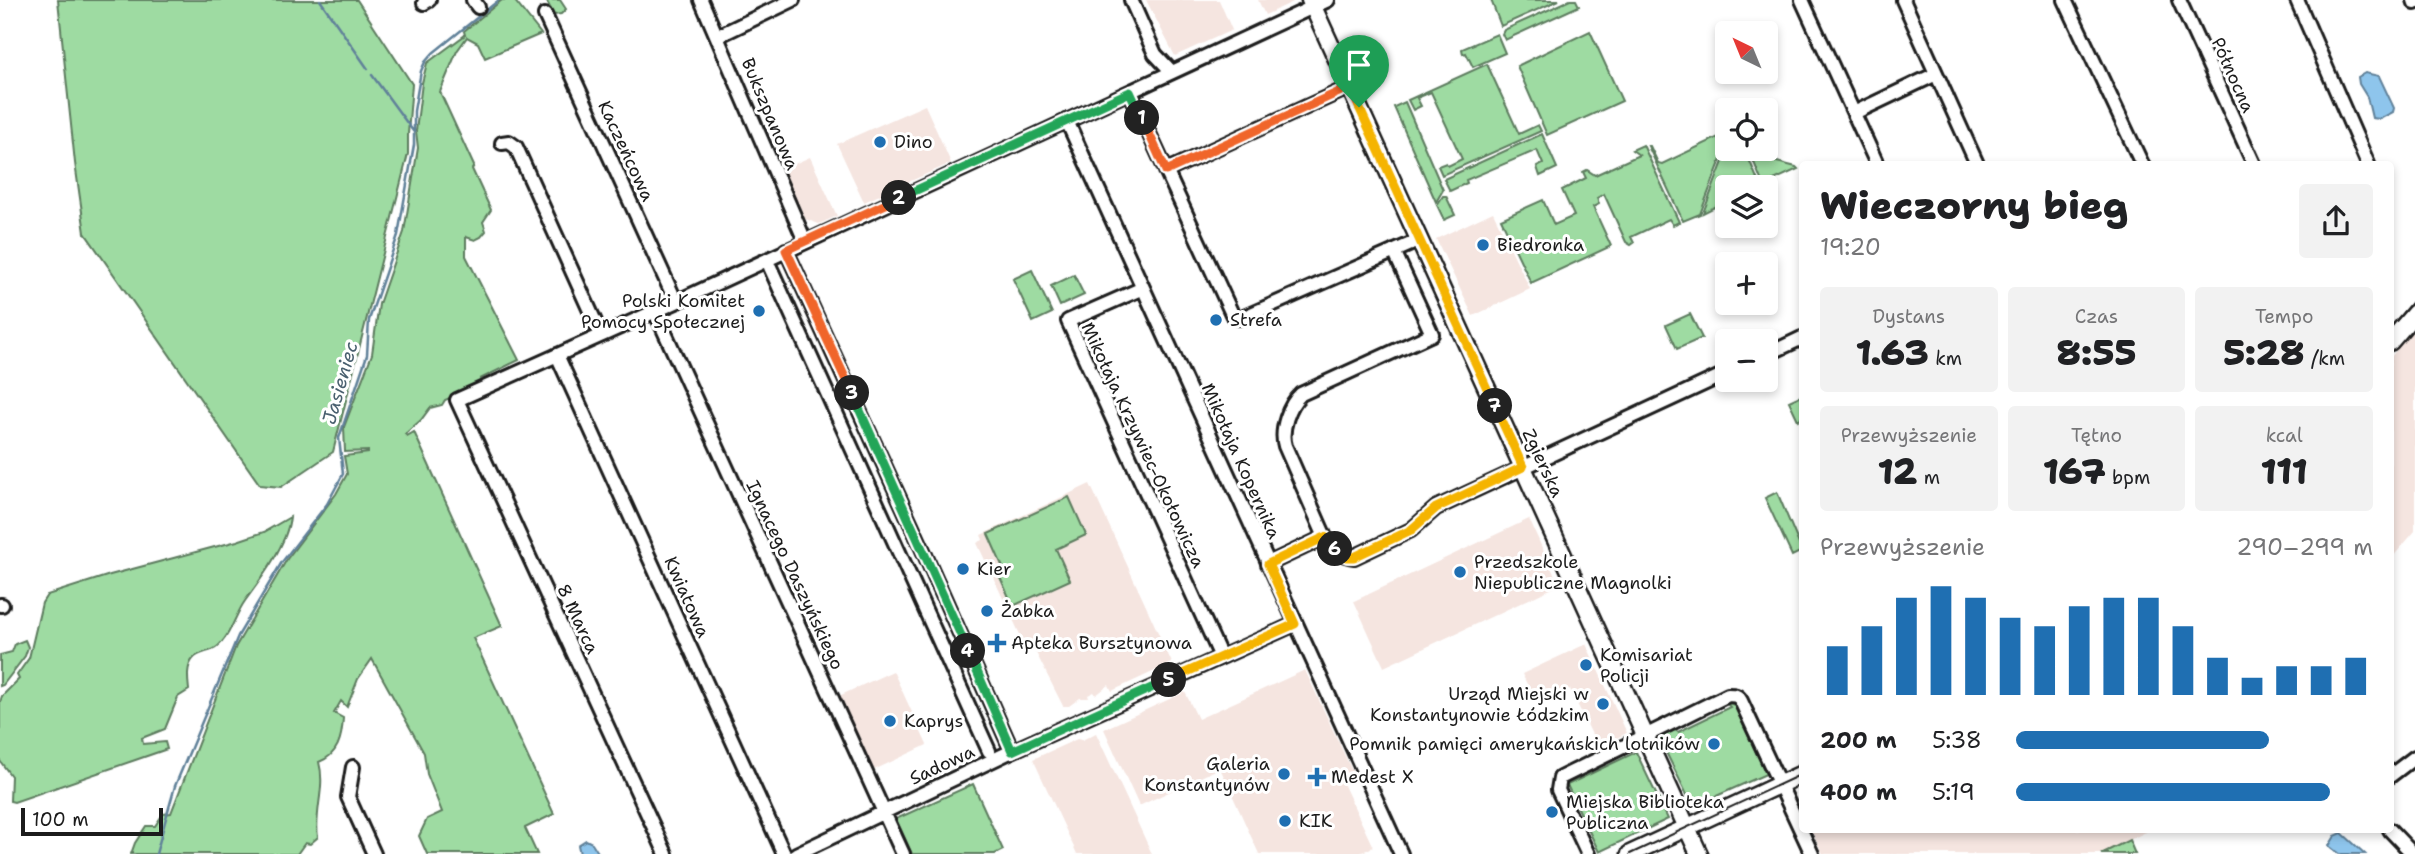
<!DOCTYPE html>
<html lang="pl">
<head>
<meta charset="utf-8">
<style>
	body { margin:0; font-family:"Shantell Sans",sans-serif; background:#f2f2f2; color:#202124; height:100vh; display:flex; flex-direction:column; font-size:26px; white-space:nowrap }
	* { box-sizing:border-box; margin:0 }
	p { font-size:23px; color:#757577 }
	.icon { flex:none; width:38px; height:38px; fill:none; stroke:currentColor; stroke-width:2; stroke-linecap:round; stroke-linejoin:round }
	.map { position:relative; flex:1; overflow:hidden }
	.drawer { position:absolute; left:1799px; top:161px; width:595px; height:672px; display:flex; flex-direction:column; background:#fff; border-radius:7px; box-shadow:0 4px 10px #0003 }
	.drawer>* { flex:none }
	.needle { width:46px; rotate:317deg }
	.buttons { position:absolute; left:1715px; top:21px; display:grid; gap:14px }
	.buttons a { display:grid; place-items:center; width:63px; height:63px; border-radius:7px; background:#fff; box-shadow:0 4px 10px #0003; font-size:35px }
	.scale { position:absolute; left:21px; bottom:18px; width:142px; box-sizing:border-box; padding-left:7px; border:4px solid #1c1c1c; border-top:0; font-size:19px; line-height:24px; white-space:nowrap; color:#1c1c1c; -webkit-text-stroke:5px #fff; paint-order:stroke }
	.pin { position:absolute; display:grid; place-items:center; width:60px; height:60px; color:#fff; margin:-72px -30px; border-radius:50% 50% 50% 0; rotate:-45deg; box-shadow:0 0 7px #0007 }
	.pin .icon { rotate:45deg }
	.km { position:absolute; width:35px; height:35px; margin:-18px; border-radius:50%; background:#222; color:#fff; font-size:19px; line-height:35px; text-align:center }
	.round { display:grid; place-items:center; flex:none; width:74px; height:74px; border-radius:7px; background:#f2f2f2 }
	.overview { display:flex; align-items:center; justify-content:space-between; height:119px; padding:0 21px }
	h1 { font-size:38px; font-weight:800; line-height:52px }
	.stats { display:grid; grid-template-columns:repeat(3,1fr); gap:10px; height:119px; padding:7px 21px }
	.stats div { display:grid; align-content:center; border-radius:7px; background:#f2f2f2; text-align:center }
	.stats b { font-size:35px; font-weight:800 }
	.stats small { font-size:19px; font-weight:400 }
	.stats p { font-size:19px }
	.chart { height:196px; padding:14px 21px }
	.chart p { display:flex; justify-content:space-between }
	.chart svg { width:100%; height:126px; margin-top:7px; stroke:#1f6fb2; stroke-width:6 }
	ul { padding:0 21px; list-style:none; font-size:23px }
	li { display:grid; grid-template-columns:112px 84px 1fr; align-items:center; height:52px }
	li i { height:18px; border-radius:9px; background:#1f6fb2 }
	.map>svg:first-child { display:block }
	.built { fill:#f5e5e0 }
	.green { fill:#9edba2; stroke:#5d7c5f; stroke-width:2 }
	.water { fill:#8ec5ec; stroke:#608199; stroke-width:2 }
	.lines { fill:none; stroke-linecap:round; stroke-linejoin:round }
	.stream { stroke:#608199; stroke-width:2.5 }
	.minor-casing { stroke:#1c1c1c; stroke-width:18 }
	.major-casing { stroke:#1c1c1c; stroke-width:21 }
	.minor { stroke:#fff; stroke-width:12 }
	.major { stroke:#fff; stroke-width:16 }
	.tram { stroke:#1c1c1c; stroke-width:2 }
	.split-1-casing { stroke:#fff; stroke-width:14 }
	.split-2-casing { stroke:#fff; stroke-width:14 }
	.split-3-casing { stroke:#fff; stroke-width:14 }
	.split-4-casing { stroke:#fff; stroke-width:14 }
	.split-5-casing { stroke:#fff; stroke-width:14 }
	.split-6-casing { stroke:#fff; stroke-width:14 }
	.split-7-casing { stroke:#fff; stroke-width:14 }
	.split-8-casing { stroke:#fff; stroke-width:14 }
	.split-1 { stroke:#f0652b; stroke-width:9 }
	.split-2 { stroke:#22a559; stroke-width:9 }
	.split-3 { stroke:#f0652b; stroke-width:9 }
	.split-4 { stroke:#22a559; stroke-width:9 }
	.split-5 { stroke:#22a559; stroke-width:9 }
	.split-6 { stroke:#f5b400; stroke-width:9 }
	.split-7 { stroke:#f5b400; stroke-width:9 }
	.split-8 { stroke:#f5b400; stroke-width:9 }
	.poi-dot { fill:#1f6fb2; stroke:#fff; stroke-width:2.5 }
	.labels { text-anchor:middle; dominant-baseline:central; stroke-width:6; stroke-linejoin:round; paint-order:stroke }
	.street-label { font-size:18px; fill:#1c1c1c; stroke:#fff }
	.poi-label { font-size:18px; fill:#1c1c1c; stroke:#fff; text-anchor:start }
	.water-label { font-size:19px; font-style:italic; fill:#4a606f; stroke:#fff }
</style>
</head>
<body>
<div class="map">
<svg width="2415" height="854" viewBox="0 0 2415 854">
	<rect width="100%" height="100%" fill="#fff"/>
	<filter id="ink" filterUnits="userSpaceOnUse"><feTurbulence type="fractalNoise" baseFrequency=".0143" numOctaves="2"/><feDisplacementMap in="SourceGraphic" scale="14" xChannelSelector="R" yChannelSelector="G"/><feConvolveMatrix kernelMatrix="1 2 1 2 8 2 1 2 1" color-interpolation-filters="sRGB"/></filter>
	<g filter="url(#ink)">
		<path class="built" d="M1146,0H1219L1232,30L1175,56Z
			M1258,0H1292L1293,2L1265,15Z
			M925,105L951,163L864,202L837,144Z
			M810,157L837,216L819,224L805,219L783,169Z
			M1493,212L1530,289L1473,316L1436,239Z
			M2415,327V531L2391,559V357Z
			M1090,484L1172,663L1112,691L1109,685L1096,695L1094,692L1088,695L1089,698H1080L1069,706H1063L1030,641L1024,643L977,543L983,540L981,535Z
			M1529,519L1559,585L1384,667L1354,601Z
			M1586,644L1627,733L1598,747L1570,689L1537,704L1522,674Z
			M1305,670L1353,773L1341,779L1373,847L1358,854H1259L1220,768L1139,806L1104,729L1185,692L1198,719Z
			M893,671L927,745L874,770L839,696Z
			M1096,733L1152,854H1077L1033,759L1077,739L1082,740Z
			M1811,830H2150L2101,854H1823Z"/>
		<path class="green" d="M58,0H357L412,84L408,134V154L333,452L281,487L260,485L85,233L75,163Z
			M502,0H514L541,34L485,58L478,43L467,37L457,51L440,92L474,166L472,169L491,210L483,222L486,231L481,237L475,240L466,237V256L519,360L480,379L482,384L445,400L442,405L430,408L421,420L405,434L407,436L414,432L502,626L473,638L554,814L525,828L537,854H427L419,836L427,819L442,812L427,774L424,753L372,659L358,679L347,707L341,701L334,713L343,718C342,738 338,755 319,762C326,787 314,812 318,837L310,844L305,843L297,854H131L135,843L146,826H155L163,814L171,813L236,646L287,559L336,494L347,474L344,456L368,453V451L345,452L344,427L372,354L379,304L404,232L418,148L416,131L422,83L427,63L465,35L464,31Z
			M546,0H560L566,9L561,14L554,15Z
			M1491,0H1559L1501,26Z
			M1570,0H1576L1579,6L1505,40L1502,34L1504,30Z
			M1590,31L1622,101L1547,135L1517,66Z
			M1497,34L1505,53L1473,67L1466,53L1463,54L1462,49Z
			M1487,64L1519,134L1538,125L1541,131L1442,175L1438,166L1446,163L1448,166L1462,159L1431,92L1417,98L1421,106L1413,110L1408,100Z
			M1405,102L1443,190L1436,202L1394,107Z
			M1727,133V144L1700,214L1683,221L1648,146H1650L1658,163L1662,164Z
			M1542,134L1557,168L1540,176L1537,167L1543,164L1537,150L1466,180L1467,183L1450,191L1444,179Z
			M1643,145L1679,222L1673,225L1669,219L1631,237L1634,243L1631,245L1626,242L1604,194L1597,198L1599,204L1593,207L1611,246L1531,283L1501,219L1543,200L1554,225L1574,216L1562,190L1586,178L1583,172L1587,170L1595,175L1639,155L1632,150Z
			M1728,149H1745L1760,186L1727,187V201L1703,213Z
			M1754,156L1796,167L1798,169L1763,185L1752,157Z
			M1443,196H1446L1455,215L1444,220L1437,205Z
			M1032,270L1052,313L1033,322L1013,279Z
			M1074,275L1084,295L1060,306L1051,286Z
			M1690,314L1702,338L1677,349L1666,325Z
			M1802,395V417L1798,420L1789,401Z
			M1777,492L1802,551L1792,556L1765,498Z
			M1069,497L1086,535L1056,549L1070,580L1013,606L999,575L1005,572L988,534Z
			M290,517C287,545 261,579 245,601C235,615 230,637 217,647C210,653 200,651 193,659C186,667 188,680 189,690L178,697L165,729L142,738L143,744L165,742L167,749L14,802L10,801L11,776L0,761V702L2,696L19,679L17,675L29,658L42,603L47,595L110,575L237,541L264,532Z
			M25,640L28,647L25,656L3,685L0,686V655L12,652L15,644Z
			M1730,703L1734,705L1766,774L1694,806L1691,803L1659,738L1675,730L1678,732L1730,707L1728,705Z
			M1636,752L1668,819L1599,852L1567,785Z
			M973,784L1003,850L995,854H912L896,819Z
			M2129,840L2135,854H2101Z"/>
		<path class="water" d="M2365,73L2379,76L2394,108L2393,112L2380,119L2372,118L2367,97L2359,84L2358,77Z
			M2342,833L2365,854H2339L2329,846L2335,836Z
			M586,840L592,843L599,854H580L578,845Z"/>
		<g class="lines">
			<path class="stream" d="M320,0L368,69
				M372,75L413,131
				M156,854L175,786L238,636L282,562L327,504L343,474L339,438L367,355L369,320L398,235L414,145V111L421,71L425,62L433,53L499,0"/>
			<defs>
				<path id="minor" d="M473,0L478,7
					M701,0L805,241
					M1131,0L1155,54L1172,72
					M1802,0L1877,164
					M1903,0L1977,164
					M2065,0L2142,164
					M2179,0L2254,164
					M2297,0L2368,164
					M2414,0L2415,3
					M424,3L429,0
					M545,15L676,302
					M718,36L793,0
					M1130,92L1232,314L1236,318H1242L1420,240
					M1854,113L1936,74
					M1067,121L1401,854
					M502,143L509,142L516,147L601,335
					M1166,171L1350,87
					M786,250L922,548L1012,751
					M770,267L989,751
					M1143,288L1068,321L1221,657
					M655,311L903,854
					M557,355L784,854
					M1766,355L1802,338
					M1325,537L1285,446C1280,430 1289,405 1301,394L1432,334L1394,251
					M1268,564L1325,537C1333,547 1340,556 1354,557L1411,530L1436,508L1727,373
					M0,605H2
					M353,767L348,797L374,854
					M2390,776L2415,757
					M2390,830L2413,854
					M666,854L457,400L676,302L1328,0
					M796,854L1012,751L1295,624
					M1588,854L1558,790L1560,778L1728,695C1734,695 1738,695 1741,701L1812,854"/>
				<path id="major" d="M1310,0L1699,854
					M2390,342L2415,313
					M1630,854L1802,774"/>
			</defs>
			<use href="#minor" class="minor-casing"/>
			<use href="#major" class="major-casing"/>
			<use href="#minor" class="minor"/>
			<use href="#major" class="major"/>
			<path class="tram" d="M2390,328L2415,298
				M1630,854L1802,774"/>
		</g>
	</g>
	<g class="lines" filter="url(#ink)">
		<defs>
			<path id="split-1" d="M1142,118L1166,171L1350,87L1359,107"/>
			<path id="split-2" d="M899,198L1130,92L1142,118"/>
			<path id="split-3" d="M852,393L786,250L899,198"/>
			<path id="split-4" d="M852,393L968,651"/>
			<path id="split-5" d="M968,651L1012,751L1169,680"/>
			<path id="split-6" d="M1169,680L1295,624L1268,564L1325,537L1335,549"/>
			<path id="split-7" d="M1335,549L1347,557H1354L1411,530L1436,508L1523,467L1495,406"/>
			<path id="split-8" d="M1359,107L1495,406"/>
		</defs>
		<use href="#split-1" class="split-1-casing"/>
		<use href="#split-2" class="split-2-casing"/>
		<use href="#split-3" class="split-3-casing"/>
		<use href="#split-4" class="split-4-casing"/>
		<use href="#split-5" class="split-5-casing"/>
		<use href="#split-6" class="split-6-casing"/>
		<use href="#split-7" class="split-7-casing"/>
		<use href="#split-8" class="split-8-casing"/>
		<use href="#split-1" class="split-1"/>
		<use href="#split-2" class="split-2"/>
		<use href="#split-3" class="split-3"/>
		<use href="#split-4" class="split-4"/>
		<use href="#split-5" class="split-5"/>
		<use href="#split-6" class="split-6"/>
		<use href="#split-7" class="split-7"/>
		<use href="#split-8" class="split-8"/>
	</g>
	<g class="poi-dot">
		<circle cx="880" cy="142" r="7"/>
		<circle cx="1483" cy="245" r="7"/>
		<circle cx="759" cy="311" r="7"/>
		<circle cx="1216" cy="320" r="7"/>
		<circle cx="963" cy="569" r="7"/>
		<circle cx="1460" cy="572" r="7"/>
		<circle cx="987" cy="611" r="7"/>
		<path d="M993.5 632.5h7v7h7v7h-7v7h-7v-7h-7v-7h7z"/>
		<circle cx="1586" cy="665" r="7"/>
		<circle cx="1603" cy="704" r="7"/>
		<circle cx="890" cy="721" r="7"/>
		<circle cx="1714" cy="744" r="7"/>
		<circle cx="1284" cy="774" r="7"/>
		<path d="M1313.5 766.5h7v7h7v7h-7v7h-7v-7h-7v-7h7z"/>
		<circle cx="1552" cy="812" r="7"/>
		<circle cx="1285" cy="821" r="7"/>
	</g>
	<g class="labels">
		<g class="street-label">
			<text transform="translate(2233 75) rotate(66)">Północna</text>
			<text transform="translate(770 114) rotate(67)">Bukszpanowa</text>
			<text transform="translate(626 151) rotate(65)">Kaczeńcowa</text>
			<text transform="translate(1143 445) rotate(65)">Mikołaja Krzywiec-Okołowicza</text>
			<text transform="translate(1241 461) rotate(66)">Mikołaja Kopernika</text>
			<text transform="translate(1543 463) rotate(65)">Zgierska</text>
			<text transform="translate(795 575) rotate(65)">Ignacego Daszyńskiego</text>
			<text transform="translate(687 597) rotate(66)">Kwiatowa</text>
			<text transform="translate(578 619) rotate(65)">8 Marca</text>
			<text transform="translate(942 765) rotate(-25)">Sadowa</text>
		</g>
		<g class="poi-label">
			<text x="894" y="142">Dino</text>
			<text x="1497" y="245">Biedronka</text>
			<text x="745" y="301" text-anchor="end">Polski Komitet<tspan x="745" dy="21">Pomocy Społecznej</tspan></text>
			<text x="1230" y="320">Strefa</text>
			<text x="1474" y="562">Przedszkole<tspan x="1474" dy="21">Niepubliczne Magnolki</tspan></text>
			<text x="977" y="569">Kier</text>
			<text x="1001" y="611">Żabka</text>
			<text x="1011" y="643">Apteka Bursztynowa</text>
			<text x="1600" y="655">Komisariat<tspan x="1600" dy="21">Policji</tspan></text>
			<text x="1589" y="694" text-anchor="end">Urząd Miejski w<tspan x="1589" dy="21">Konstantynowie Łódzkim</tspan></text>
			<text x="904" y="721">Kaprys</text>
			<text x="1700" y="744" text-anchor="end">Pomnik pamięci amerykańskich lotników</text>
			<text x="1270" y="764" text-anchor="end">Galeria<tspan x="1270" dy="21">Konstantynów</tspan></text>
			<text x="1331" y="777">Medest X</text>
			<text x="1566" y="802">Miejska Biblioteka<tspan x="1566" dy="21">Publiczna</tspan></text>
			<text x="1299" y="821">KIK</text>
		</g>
		<g class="water-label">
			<text transform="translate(340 383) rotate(-74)">Jasieniec</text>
		</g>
	</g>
</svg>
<div class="buttons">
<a><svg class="needle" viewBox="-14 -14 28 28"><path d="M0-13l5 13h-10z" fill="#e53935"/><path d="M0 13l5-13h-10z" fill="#757577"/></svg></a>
<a><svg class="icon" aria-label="locate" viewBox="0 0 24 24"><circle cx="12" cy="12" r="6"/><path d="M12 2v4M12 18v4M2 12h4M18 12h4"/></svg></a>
<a><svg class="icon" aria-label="layers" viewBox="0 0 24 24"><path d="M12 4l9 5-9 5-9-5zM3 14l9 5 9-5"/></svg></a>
<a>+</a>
<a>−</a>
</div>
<div class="scale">100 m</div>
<div class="pin" style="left:1359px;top:107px;background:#1e9e55"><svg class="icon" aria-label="arrive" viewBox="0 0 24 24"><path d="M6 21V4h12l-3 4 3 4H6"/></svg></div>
<b class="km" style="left:1142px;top:118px">1</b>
<b class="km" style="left:899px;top:198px">2</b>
<b class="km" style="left:852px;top:393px">3</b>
<b class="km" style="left:968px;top:651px">4</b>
<b class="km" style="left:1169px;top:680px">5</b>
<b class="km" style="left:1335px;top:549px">6</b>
<b class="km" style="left:1495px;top:406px">7</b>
<section class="drawer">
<div class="overview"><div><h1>Wieczorny bieg</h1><p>19:20</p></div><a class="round"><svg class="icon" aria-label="share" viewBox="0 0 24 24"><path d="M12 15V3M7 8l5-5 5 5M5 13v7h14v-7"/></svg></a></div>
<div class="stats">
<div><p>Dystans</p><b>1.63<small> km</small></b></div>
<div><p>Czas</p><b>8:55</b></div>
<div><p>Tempo</p><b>5:28<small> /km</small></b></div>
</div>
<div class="stats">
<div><p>Przewyższenie</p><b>12<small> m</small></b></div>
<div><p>Tętno</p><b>167<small> bpm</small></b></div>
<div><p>kcal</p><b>111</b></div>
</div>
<div class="chart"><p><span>Przewyższenie</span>290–299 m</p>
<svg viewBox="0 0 160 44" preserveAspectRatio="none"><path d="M5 44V27M15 44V20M25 44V10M35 44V6M45 44V10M55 44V17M65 44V20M75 44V13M85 44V10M95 44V10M105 44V20M115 44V31M125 44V38M135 44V34M145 44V34M155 44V31"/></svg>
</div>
<ul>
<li><b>200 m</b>5:38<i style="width:71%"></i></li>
<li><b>400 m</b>5:19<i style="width:88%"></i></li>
</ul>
</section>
</div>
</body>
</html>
